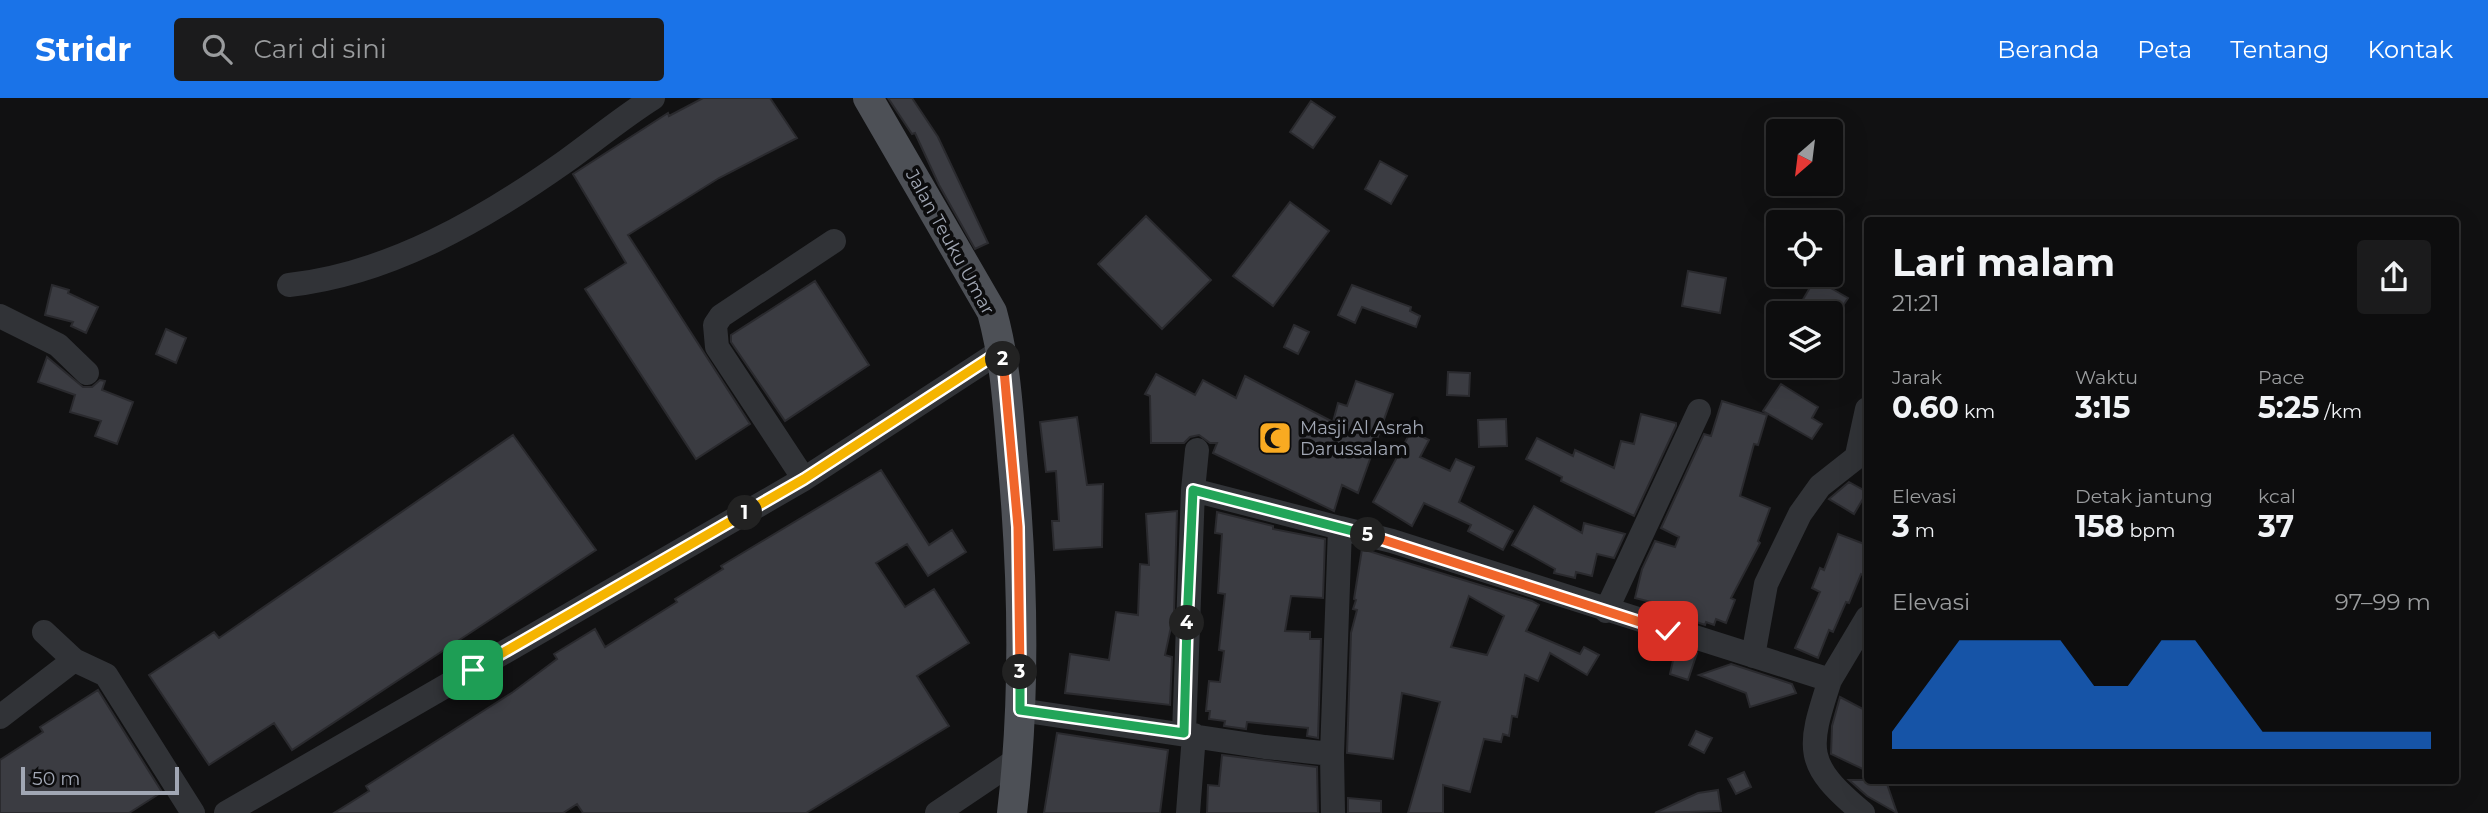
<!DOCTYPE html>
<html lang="id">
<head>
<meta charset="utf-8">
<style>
	body { margin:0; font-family:Montserrat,sans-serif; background:#1b1b1c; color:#f1f3f6; height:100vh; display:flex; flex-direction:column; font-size:26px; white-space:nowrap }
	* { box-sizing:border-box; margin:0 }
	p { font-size:23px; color:#9a9c9e }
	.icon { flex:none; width:38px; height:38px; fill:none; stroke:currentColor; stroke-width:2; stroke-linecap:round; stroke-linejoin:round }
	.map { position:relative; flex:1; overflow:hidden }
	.sheet { position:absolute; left:1864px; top:119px; width:595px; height:567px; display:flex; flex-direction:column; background:#0d0d0e; border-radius:7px; box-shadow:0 7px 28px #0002,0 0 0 2px #2d2d2e }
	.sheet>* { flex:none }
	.needle { width:46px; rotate:208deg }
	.fabs { position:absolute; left:1766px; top:21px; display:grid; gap:14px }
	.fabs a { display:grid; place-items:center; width:77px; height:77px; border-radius:7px; background:#0d0d0e; box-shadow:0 7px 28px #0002,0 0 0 2px #2d2d2e; font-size:35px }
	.scale { position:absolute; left:21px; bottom:18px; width:158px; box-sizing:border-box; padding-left:7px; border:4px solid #a1a7b4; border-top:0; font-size:19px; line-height:24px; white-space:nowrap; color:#a1a7b4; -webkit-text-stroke:5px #0c0c0d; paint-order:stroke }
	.pin { position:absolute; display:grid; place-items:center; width:60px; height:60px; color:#fff; margin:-30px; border-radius:14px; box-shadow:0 4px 10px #0006 }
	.km { position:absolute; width:35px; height:35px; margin:-18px; border-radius:50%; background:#222; color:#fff; font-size:19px; line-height:35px; text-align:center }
	.round { display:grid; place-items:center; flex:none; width:74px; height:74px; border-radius:7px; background:#1b1b1c }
	.head { display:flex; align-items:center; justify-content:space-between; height:119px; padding:0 28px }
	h1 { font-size:38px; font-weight:700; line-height:52px }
	.figures { display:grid; grid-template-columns:repeat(3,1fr); gap:10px; height:119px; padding:7px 28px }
	.figures div { display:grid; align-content:center }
	.figures b { font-size:30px; font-weight:700 }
	.figures small { font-size:19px; font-weight:400 }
	.figures p { font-size:19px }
	.chart { height:196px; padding:14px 28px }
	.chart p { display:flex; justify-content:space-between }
	.chart svg { width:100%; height:126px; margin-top:7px; fill:#1a73e8; opacity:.7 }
	header { display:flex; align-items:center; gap:42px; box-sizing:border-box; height:98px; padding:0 35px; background:#1a73e8; color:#fff }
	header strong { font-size:33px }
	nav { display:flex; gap:38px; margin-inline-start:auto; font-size:24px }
	.search { width:490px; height:63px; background:#1b1b1c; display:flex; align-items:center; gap:18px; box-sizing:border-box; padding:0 24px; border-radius:7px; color:#9a9c9e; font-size:26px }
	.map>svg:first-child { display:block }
	.building { fill:#3b3c42; stroke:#2a2a2e; stroke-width:2; fill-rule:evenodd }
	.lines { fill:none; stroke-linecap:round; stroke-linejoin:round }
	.minor { stroke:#313337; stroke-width:24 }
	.major { stroke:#4d5056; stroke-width:30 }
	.split-1-casing { stroke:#fff; stroke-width:14 }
	.split-2-casing { stroke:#fff; stroke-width:14 }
	.split-3-casing { stroke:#fff; stroke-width:14 }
	.split-4-casing { stroke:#fff; stroke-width:14 }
	.split-5-casing { stroke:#fff; stroke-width:14 }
	.split-6-casing { stroke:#fff; stroke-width:14 }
	.split-1 { stroke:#f5b400; stroke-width:9 }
	.split-2 { stroke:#f5b400; stroke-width:9 }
	.split-3 { stroke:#f0652b; stroke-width:9 }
	.split-4 { stroke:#22a559; stroke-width:9 }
	.split-5 { stroke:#22a559; stroke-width:9 }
	.split-6 { stroke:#f0652b; stroke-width:9 }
	.labels { text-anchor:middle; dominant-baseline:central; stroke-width:7; stroke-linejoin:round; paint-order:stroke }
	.street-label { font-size:18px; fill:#a1a7b4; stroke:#0c0c0d }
	.poi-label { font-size:18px; fill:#a1a7b4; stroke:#0c0c0d; text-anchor:start }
</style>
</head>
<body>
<header>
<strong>Stridr</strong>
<div class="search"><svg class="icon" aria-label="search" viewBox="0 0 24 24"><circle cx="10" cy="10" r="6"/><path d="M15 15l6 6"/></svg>Cari di sini</div>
<nav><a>Beranda</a><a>Peta</a><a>Tentang</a><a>Kontak</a></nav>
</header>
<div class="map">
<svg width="2488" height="715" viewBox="0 0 2488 715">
	<rect width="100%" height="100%" fill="#111112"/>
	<path class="building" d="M703,0H770L797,40L719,80L628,137L750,326L696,361L585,191L626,165L573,76L668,15L669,18Z
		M888,0H912L938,39L988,145L975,151L939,87L915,35L912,36Z
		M1311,3L1335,19L1313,50L1290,34Z
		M1380,63L1407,78L1391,106L1365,91Z
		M1290,104L1329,133L1273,208L1233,178Z
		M1146,118L1211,182L1162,231L1098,166Z
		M1688,173L1726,180L1720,215L1682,208Z
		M1815,181L1848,200L1838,215H1795Z
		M815,183L869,267L785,323L731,244V237Z
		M52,187L69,192L68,195L98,209L86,235L71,228L73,224L45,217Z
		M1352,187L1411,209L1410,213L1420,218L1416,229L1362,209L1355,225L1338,217Z
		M1294,227L1309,234L1298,256L1284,249Z
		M166,231L186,240L176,265L156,256Z
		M47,259L83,289H92L100,282L105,283L102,292L133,304L117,346L95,338L101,323L70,314L75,297L38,284Z
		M1448,274L1470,275L1469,298L1447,297Z
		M1156,276L1195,297L1203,282L1236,300L1245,278L1333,324L1338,305L1347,308L1356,283L1393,296L1358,395L1342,387L1334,413L1213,355L1217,345H1210L1199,337L1190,339L1184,345H1151L1150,298L1145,296Z
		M1781,286L1818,309L1812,320L1822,326L1812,341L1763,313Z
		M1722,303L1767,317L1758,347L1754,346L1740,398L1770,410L1758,443L1760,445L1731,500L1735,502L1726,525L1716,521L1714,527L1706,524L1705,527L1685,520L1687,513L1635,500L1642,471L1655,443L1675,449L1679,439L1661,430L1704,336L1711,338Z
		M1641,316L1676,325V328L1634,418L1561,383L1562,379L1526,361L1537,340L1573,358L1575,352L1614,370L1621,343L1634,346Z
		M1077,319L1087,387L1103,386L1102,449L1054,452L1052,423H1059L1056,373L1046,374L1040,324Z
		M1506,321L1507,348L1479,349L1478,322Z
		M1411,333L1429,342L1420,359L1450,373L1456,361L1474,369L1459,404L1513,433L1503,452L1468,433L1471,427L1424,405L1412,428L1373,404Z
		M513,337L596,452L292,652L274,625L209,667L149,577L214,534L219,540Z
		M881,372L929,447L952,432L966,454L928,478L907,446L876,465L905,509L934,491L969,545L917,578L949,628L806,715H583L577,706L563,715H334L369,693L366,688L513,594L557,561L554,556L595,531L605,549L677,504L675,501L723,471L721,468Z
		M1849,384L1867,394L1854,416L1829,401Z
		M1534,408L1582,435L1584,425L1625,436L1614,460L1597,456L1592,478L1576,474L1575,480L1554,475L1555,471L1512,447Z
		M1177,413L1174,515L1165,557L1172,559L1170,607L1065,595L1070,556L1109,562L1116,514L1138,517L1140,466L1149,467L1146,416Z
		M1217,414L1273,428V431L1325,441L1323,500L1291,498L1285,533L1310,534V541H1321L1318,640L1307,638L1308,630L1247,624L1246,631L1224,628L1225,623L1209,621L1210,613H1206L1209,583L1220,584L1224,553L1219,552L1225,496L1218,495L1222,436L1215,435Z
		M1838,436L1867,447V479L1861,476L1849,505L1846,504L1833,534L1829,532L1818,560L1795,550L1820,494L1812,490L1820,470L1824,472Z
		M1362,451L1532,503L1539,507L1526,533L1580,556L1584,549L1599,557L1587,577L1550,555L1538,583L1525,577L1517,619L1512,618L1509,638L1503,636L1501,644L1484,641L1470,694L1443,687V715H1408L1440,604L1402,595L1393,661L1347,655L1351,535L1357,512L1353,511L1356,502L1354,501ZM1469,498L1504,518L1487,557L1451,549Z
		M1676,549L1697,555L1688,582L1670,576Z
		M1731,566L1792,586L1796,595L1750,609L1746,595L1699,577Z
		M98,592L162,694L129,715H0V662L43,634L40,629Z
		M1840,599L1867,613V673L1831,656L1832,628Z
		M1696,633L1712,640L1704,655L1689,647Z
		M1057,635L1168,652L1160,715H1044Z
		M1222,657L1317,669L1318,715H1207L1208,687L1219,688Z
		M1744,674L1751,689L1736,696L1728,681Z
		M1849,682H1881L1887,686L1897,715L1867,698Z
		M1718,692L1721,713L1655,715L1698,695Z
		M1348,700L1381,703V715H1348Z"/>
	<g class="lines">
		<path class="minor" d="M289,187C390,176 484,121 566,63C595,42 623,19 653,0
			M0,218L58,247L87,275
			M1857,357L1867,311
			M804,381L717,249L715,227L721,218L834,143
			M1193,392L1197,352
			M1606,513L1699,313
			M44,534L74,562L106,577L193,715
			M1753,558L1766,486L1800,416L1820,388L1867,351
			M1830,582C1807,652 1804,666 1863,715
			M1020,612L1265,649L1332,656L1340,430L1392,443L1830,582L1867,520
			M0,619L74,562
			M1184,635L1193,392L1340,430
			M1332,656L1333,715
			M226,715L804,381L1002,252
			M937,715L1019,660
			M1188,715L1194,637"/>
		<path class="major" d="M868,0L992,214C1005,261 1008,308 1012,357C1023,475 1026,597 1012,715"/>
	</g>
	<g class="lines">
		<defs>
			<path id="split-1" d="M473,572L745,415"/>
			<path id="split-2" d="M745,415L804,381L1002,252L1003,261"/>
			<path id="split-3" d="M1003,261L1018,429L1020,574"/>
			<path id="split-4" d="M1020,574V612L1184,635L1187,525"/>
			<path id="split-5" d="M1187,525L1193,392L1368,437"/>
			<path id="split-6" d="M1368,437L1668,533"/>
		</defs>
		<use href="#split-1" class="split-1-casing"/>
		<use href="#split-2" class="split-2-casing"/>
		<use href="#split-3" class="split-3-casing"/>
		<use href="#split-4" class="split-4-casing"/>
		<use href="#split-5" class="split-5-casing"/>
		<use href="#split-6" class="split-6-casing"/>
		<use href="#split-1" class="split-1"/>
		<use href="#split-2" class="split-2"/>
		<use href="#split-3" class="split-3"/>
		<use href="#split-4" class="split-4"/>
		<use href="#split-5" class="split-5"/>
		<use href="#split-6" class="split-6"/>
	</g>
	<defs>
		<symbol id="mosque-square" viewBox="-11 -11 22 22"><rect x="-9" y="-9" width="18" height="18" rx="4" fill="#f9aa21" stroke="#0c0c0d"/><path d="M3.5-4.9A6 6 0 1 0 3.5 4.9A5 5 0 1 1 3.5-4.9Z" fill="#111"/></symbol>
	</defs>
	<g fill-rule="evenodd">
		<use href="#mosque-square" x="1256" y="321" width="38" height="38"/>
	</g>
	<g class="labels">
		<g class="street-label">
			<text transform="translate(950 144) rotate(61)">Jalan Teuku Umar</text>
		</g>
		<g class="poi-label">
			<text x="1300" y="330">Masji Al Asrah<tspan x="1300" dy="21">Darussalam</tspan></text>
		</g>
	</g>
</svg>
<div class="fabs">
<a><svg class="needle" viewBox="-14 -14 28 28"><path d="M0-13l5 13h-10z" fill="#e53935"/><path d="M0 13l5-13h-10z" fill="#9a9c9e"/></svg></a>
<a><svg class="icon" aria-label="locate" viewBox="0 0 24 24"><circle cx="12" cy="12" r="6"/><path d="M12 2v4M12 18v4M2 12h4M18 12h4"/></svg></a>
<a><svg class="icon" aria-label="layers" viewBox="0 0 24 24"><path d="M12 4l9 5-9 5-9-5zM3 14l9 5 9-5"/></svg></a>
</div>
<div class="scale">50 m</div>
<div class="pin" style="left:473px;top:572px;background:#1e9e55"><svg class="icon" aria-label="arrive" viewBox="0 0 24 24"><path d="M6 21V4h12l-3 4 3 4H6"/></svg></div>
<div class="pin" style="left:1668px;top:533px;background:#d93025"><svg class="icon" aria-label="check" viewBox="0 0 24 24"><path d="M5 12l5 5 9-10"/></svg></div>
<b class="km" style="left:745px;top:415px">1</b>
<b class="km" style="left:1003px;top:261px">2</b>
<b class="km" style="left:1020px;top:574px">3</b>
<b class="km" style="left:1187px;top:525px">4</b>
<b class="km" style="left:1368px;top:437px">5</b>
<section class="sheet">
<div class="head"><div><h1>Lari malam</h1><p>21:21</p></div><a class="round"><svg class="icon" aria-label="share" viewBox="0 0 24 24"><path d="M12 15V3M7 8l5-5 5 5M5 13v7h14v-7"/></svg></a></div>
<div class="figures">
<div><p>Jarak</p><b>0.60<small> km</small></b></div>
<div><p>Waktu</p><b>3:15</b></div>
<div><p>Pace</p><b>5:25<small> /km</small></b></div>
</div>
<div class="figures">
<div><p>Elevasi</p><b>3<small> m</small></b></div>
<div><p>Detak jantung</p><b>158<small> bpm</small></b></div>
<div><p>kcal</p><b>37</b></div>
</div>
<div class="chart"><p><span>Elevasi</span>97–99 m</p>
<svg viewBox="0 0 160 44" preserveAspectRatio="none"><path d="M0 44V38L10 22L20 6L30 6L40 6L50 6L60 22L70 22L80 6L90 6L100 22L110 38L120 38L130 38L140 38L150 38L160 38V44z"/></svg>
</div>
</section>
</div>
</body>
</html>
